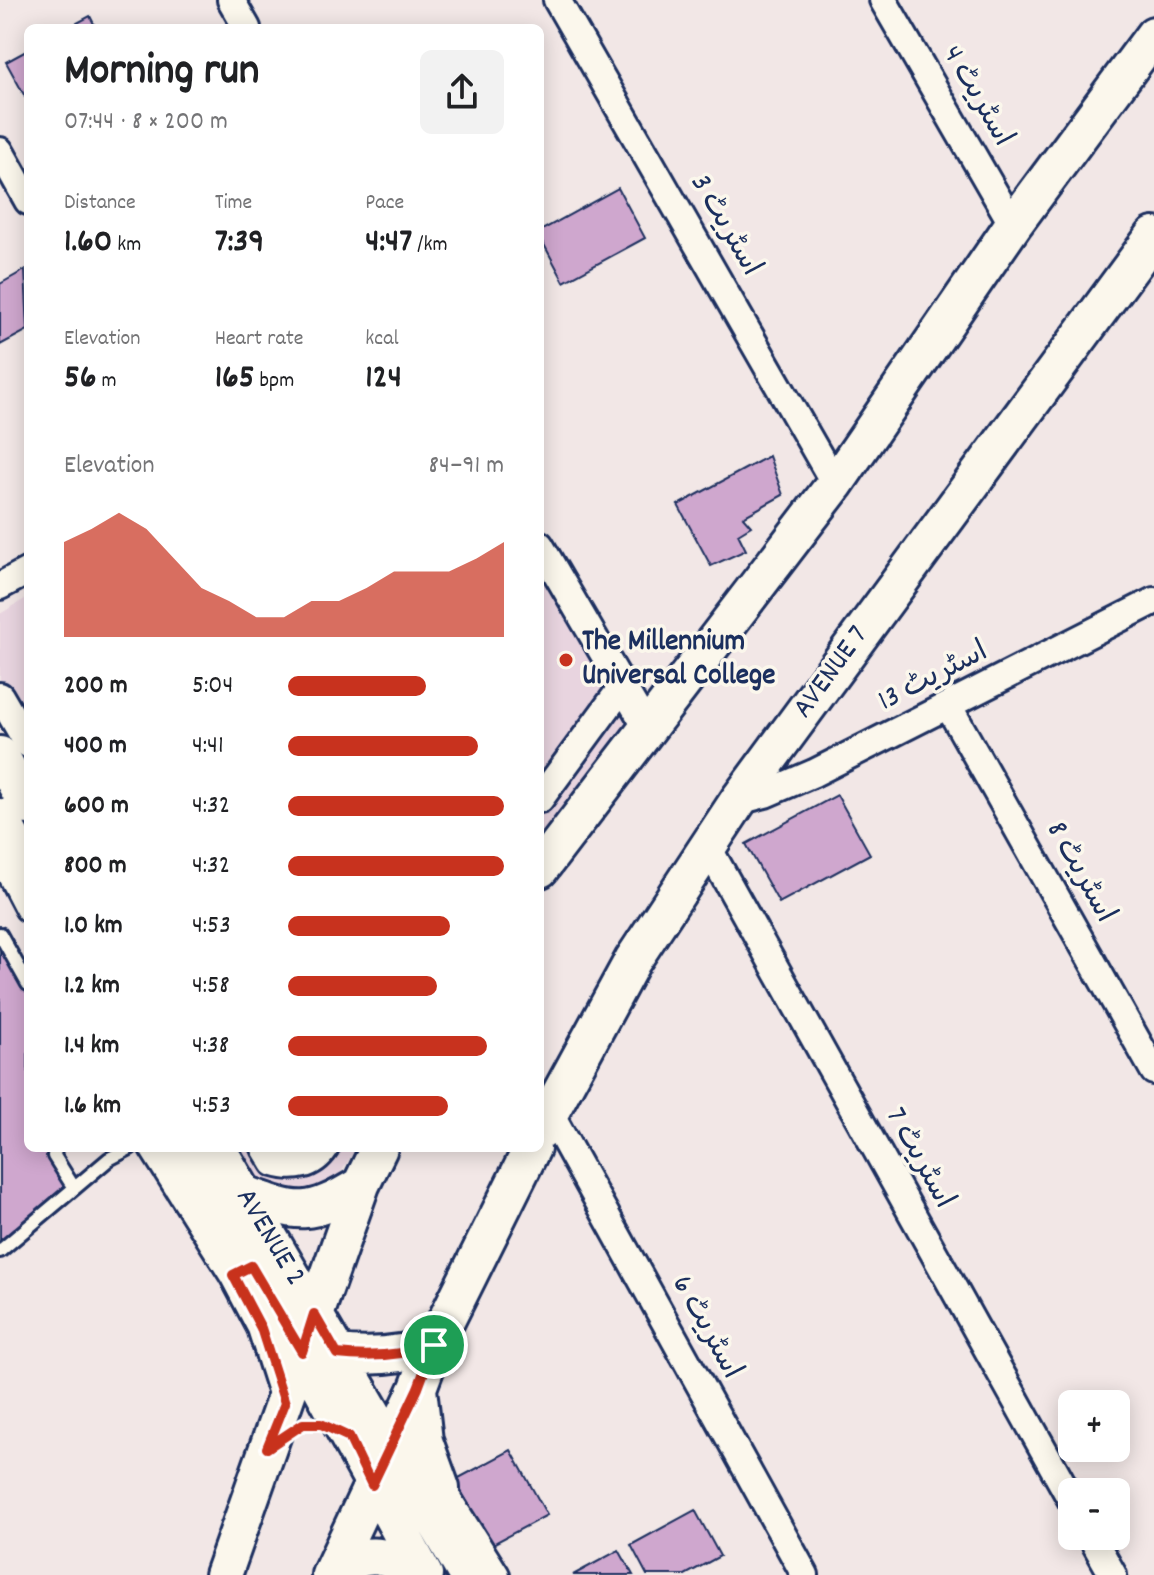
<!DOCTYPE html>
<html lang="en">
<head>
<meta charset="utf-8">
<style>
	body { margin:0; font-family:Dekko,"Playpen Sans Arabic",sans-serif; background:#f2f2f2; color:#202124; height:100vh; display:flex; flex-direction:column; font-size:30px; white-space:nowrap }
	* { box-sizing:border-box; margin:0 }
	p { font-size:26px; color:#757577 }
	.icon { flex:none; width:44px; height:44px; fill:none; stroke:currentColor; stroke-width:2; stroke-linecap:round; stroke-linejoin:round }
	.map { position:relative; flex:1; overflow:hidden }
	.panel { position:absolute; left:24px; top:24px; width:520px; height:1128px; display:flex; flex-direction:column; background:#fff; border-radius:12px; box-shadow:0 4px 20px #0003 }
	.panel>* { flex:none }
	.controls { position:absolute; left:1058px; top:1390px; display:grid; gap:16px }
	.controls a { display:grid; place-items:center; width:72px; height:72px; border-radius:12px; background:#fff; box-shadow:0 4px 20px #0003; font-size:40px }
	.pin { position:absolute; display:grid; place-items:center; width:68px; height:68px; color:#fff; margin:-34px; border:4px solid #fff; border-radius:50%; box-shadow:0 2px 8px #0007 }
	.round { display:grid; place-items:center; flex:none; width:84px; height:84px; border-radius:12px; background:#f2f2f2 }
	.headline { display:flex; align-items:center; justify-content:space-between; height:136px; padding:0 40px }
	h1 { font-size:44px; font-weight:700; line-height:60px }
	.metrics { display:grid; grid-template-columns:repeat(3,1fr); gap:12px; height:136px; padding:8px 40px }
	.metrics div { display:grid; align-content:center }
	.metrics b { font-size:34px; font-weight:700 }
	.metrics small { font-size:22px; font-weight:400 }
	.metrics p { font-size:22px }
	.chart { height:224px; padding:16px 40px }
	.chart p { display:flex; justify-content:space-between }
	.chart svg { width:100%; height:144px; margin-top:8px; fill:#c8321e; opacity:.7 }
	ul { padding:0 40px; list-style:none; font-size:26px }
	li { display:grid; grid-template-columns:128px 96px 1fr; align-items:center; height:60px }
	li i { height:20px; border-radius:10px; background:#c8321e }
	.map>svg:first-child { display:block }
	.built { fill:#e8d4df }
	.building { fill:#cfa7ce; stroke:#1b2f5e; stroke-width:2 }
	.lines { fill:none; stroke-linecap:round; stroke-linejoin:round }
	.lane-casing { stroke:#1b2f5e; stroke-width:18 }
	.street-casing { stroke:#1b2f5e; stroke-width:32 }
	.secondary-casing { stroke:#1b2f5e; stroke-width:42 }
	.lane { stroke:#fbf7ec; stroke-width:12 }
	.street { stroke:#fbf7ec; stroke-width:26 }
	.secondary { stroke:#fbf7ec; stroke-width:36 }
	.route-casing { stroke:#fff; stroke-width:16 }
	.route { stroke:#c8321e; stroke-width:10 }
	.poi-dot { fill:#c8321e; stroke:#fbf7ec; stroke-width:3 }
	.labels { text-anchor:middle; dominant-baseline:central; stroke-width:7; stroke-linejoin:round; paint-order:stroke }
	.street-label { font-size:30px; fill:#1b2f5e; stroke:#fbf7ec }
	.poi-label { font-size:30px; font-weight:bold; fill:#1b2f5e; stroke:#fbf7ec; text-anchor:start }
</style>
</head>
<body>
<div class="map">
<svg width="1154" height="1575" viewBox="0 0 1154 1575">
	<rect width="100%" height="100%" fill="#f2e7e6"/>
	<filter id="ink" filterUnits="userSpaceOnUse"><feTurbulence type="fractalNoise" baseFrequency=".0125" numOctaves="2"/><feDisplacementMap in="SourceGraphic" scale="16" xChannelSelector="R" yChannelSelector="G"/><feConvolveMatrix kernelMatrix="1 2 1 2 8 2 1 2 1" color-interpolation-filters="sRGB"/></filter>
	<g filter="url(#ink)">
		<path class="built" d="M540,572L633,729L540,854Z
			M28,597V751L0,699V614Z
			M238,1148H356L327,1195L276,1200L252,1174Z"/>
		<path class="building" d="M90,16L96,28H68Z
			M28,50V102L6,62Z
			M618,188L645,238L564,282L540,237V231Z
			M25,270L28,330L0,345V284Z
			M769,456L783,495L743,517L751,526L738,534L746,550L711,566L678,505Z
			M837,795L870,854L779,903L746,844Z
			M0,934L28,984V1148H55L74,1188L0,1251Z
			M511,1450L547,1515L491,1545L455,1480Z
			M695,1510L720,1556L685,1575H647L631,1545Z
			M619,1550L633,1575H573Z"/>
		<g class="lines">
			<defs>
				<path id="lane" d="M0,934L28,984
					M55,1148L54,1156L74,1188
					M0,1251L109,1159L130,1148"/>
				<path id="street" d="M231,0L247,28
					M557,0L835,484
					M883,0L1013,225
					M0,151L28,201
					M540,545L647,728
					M0,586L28,571
					M0,696L28,744
					M949,707L1154,1071
					M540,799L623,686
					M738,801L765,794L814,773L1154,601
					M709,849L1072,1501
					M0,854L28,908
					M549,1112L805,1575
					M153,1148L233,1275L251,1266
					M265,1148L274,1163C294,1169 313,1166 325,1148
					M233,1275L261,1328L285,1403
					M441,1488L496,1575
					M1091,1536L1113,1575"/>
				<path id="secondary" d="M0,755L28,806
					M0,817L28,867
					M540,869L835,484L1013,225L1154,35
					M540,1131L633,960L738,801L1154,236
					M184,1148L302,1352L424,1575
					M217,1148L467,1575
					M242,1193C299,1214 307,1218 361,1185
					M337,1354C371,1358 401,1356 434,1345
					M418,1389L424,1441L441,1488V1507
					M223,1575L361,1185L379,1148
					M330,1575L418,1388L434,1345L532,1148
					M333,1575C364,1545 390,1556 423,1575"/>
			</defs>
			<use href="#lane" class="lane-casing"/>
			<use href="#street" class="street-casing"/>
			<use href="#secondary" class="secondary-casing"/>
			<use href="#lane" class="lane"/>
			<use href="#street" class="street"/>
			<use href="#secondary" class="secondary"/>
		</g>
	</g>
	<g class="lines" filter="url(#ink)">
		<defs>
			<path id="route" d="M251,1266L302,1352L314,1314L337,1354C371,1358 401,1356 434,1345L418,1388L372,1485L349,1437L321,1424H303L267,1448L285,1403L261,1328L233,1275Z"/>
		</defs>
		<use href="#route" class="route-casing"/>
		<use href="#route" class="route"/>
	</g>
	<circle class="poi-dot" cx="566" cy="660" r="8"/>
	<g class="labels">
		<g class="street-label">
			<text transform="translate(976 97) rotate(60)">اسٹریٹ 4</text>
			<text transform="translate(724 226) rotate(60)">اسٹریٹ 3</text>
			<text transform="translate(832 673) rotate(-54)">AVENUE 7</text>
			<text transform="translate(934 678) rotate(-27)">اسٹریٹ 13</text>
			<text transform="translate(1079 873) rotate(61)">اسٹریٹ 8</text>
			<text transform="translate(918 1159) rotate(61)">اسٹریٹ 7</text>
			<text transform="translate(269 1238) rotate(59)">AVENUE 2</text>
			<text transform="translate(705 1328) rotate(61)">اسٹریٹ 6</text>
		</g>
		<g class="poi-label">
			<text x="582" y="643">The Millennium<tspan x="582" dy="34">Universal College</tspan></text>
		</g>
	</g>
</svg>
<div class="controls">
<a>+</a>
<a>−</a>
</div>
<div class="pin" style="left:434px;top:1345px;background:#1e9e55"><svg class="icon" aria-label="arrive" viewBox="0 0 24 24"><path d="M6 21V4h12l-3 4 3 4H6"/></svg></div>
<section class="panel">
<div class="headline"><div><h1>Morning run</h1><p>07:44 · 8 × 200 m</p></div><a class="round"><svg class="icon" aria-label="share" viewBox="0 0 24 24"><path d="M12 15V3M7 8l5-5 5 5M5 13v7h14v-7"/></svg></a></div>
<div class="metrics">
<div><p>Distance</p><b>1.60<small> km</small></b></div>
<div><p>Time</p><b>7:39</b></div>
<div><p>Pace</p><b>4:47<small> /km</small></b></div>
</div>
<div class="metrics">
<div><p>Elevation</p><b>56<small> m</small></b></div>
<div><p>Heart rate</p><b>165<small> bpm</small></b></div>
<div><p>kcal</p><b>124</b></div>
</div>
<div class="chart"><p><span>Elevation</span>84–91 m</p>
<svg viewBox="0 0 160 44" preserveAspectRatio="none"><path d="M0 44V15L10 11L20 6L30 11L40 20L50 29L60 33L70 38L80 38L90 33L100 33L110 29L120 24L130 24L140 24L150 20L160 15V44z"/></svg>
</div>
<ul>
<li><b>200 m</b>5:04<i style="width:64%"></i></li>
<li><b>400 m</b>4:41<i style="width:88%"></i></li>
<li><b>600 m</b>4:32<i style="width:100%"></i></li>
<li><b>800 m</b>4:32<i style="width:100%"></i></li>
<li><b>1.0 km</b>4:53<i style="width:75%"></i></li>
<li><b>1.2 km</b>4:58<i style="width:69%"></i></li>
<li><b>1.4 km</b>4:38<i style="width:92%"></i></li>
<li><b>1.6 km</b>4:53<i style="width:74%"></i></li>
</ul>
</section>
</div>
</body>
</html>
